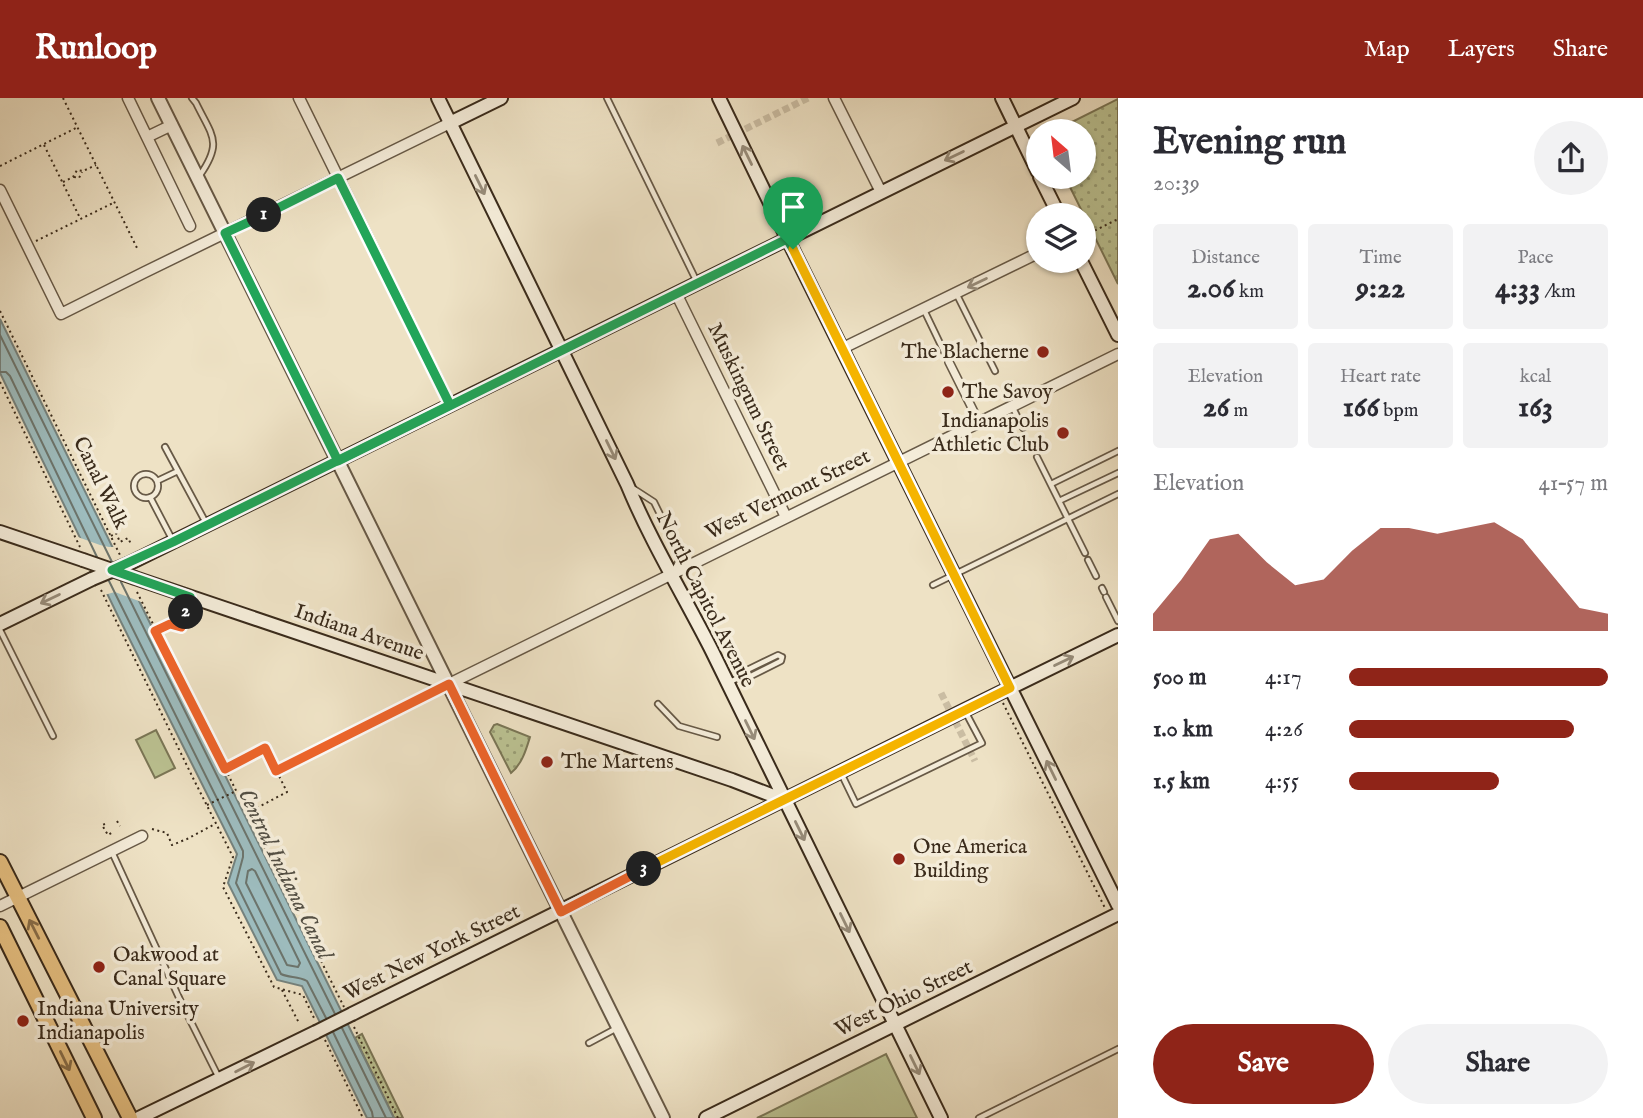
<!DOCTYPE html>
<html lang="en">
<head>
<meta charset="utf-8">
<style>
	body { margin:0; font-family:"IM FELL English",serif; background:#f2f2f3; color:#2b2b33; height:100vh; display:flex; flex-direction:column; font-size:26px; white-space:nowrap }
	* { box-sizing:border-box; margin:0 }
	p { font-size:23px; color:#7c7c81 }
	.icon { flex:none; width:38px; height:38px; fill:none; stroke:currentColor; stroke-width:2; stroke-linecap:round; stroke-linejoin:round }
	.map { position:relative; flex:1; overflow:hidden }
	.side { display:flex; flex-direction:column; background:#fff; width:525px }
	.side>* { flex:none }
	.needle { width:46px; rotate:332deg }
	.buttons { position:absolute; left:1026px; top:21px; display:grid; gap:14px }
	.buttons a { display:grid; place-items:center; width:70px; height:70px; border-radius:50%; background:#fff; box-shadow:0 2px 5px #0004; font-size:35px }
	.pin { position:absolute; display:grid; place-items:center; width:60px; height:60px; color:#fff; margin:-72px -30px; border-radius:50% 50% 50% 0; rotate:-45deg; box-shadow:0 0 7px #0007 }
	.pin .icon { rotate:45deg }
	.km { position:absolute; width:35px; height:35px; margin:-18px; border-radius:50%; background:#222; color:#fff; font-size:19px; line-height:35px; text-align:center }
	.round { display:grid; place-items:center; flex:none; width:74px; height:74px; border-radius:37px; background:#f2f2f3 }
	.summary { display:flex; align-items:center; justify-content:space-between; height:119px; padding:0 35px }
	h1 { font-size:38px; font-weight:700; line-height:52px }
	.metrics { display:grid; grid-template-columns:repeat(3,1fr); gap:10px; height:119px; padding:7px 35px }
	.metrics div { display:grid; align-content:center; border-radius:7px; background:#f2f2f3; text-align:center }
	.metrics b { font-size:30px; font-weight:700 }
	.metrics small { font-size:19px; font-weight:400 }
	.metrics p { font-size:19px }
	.chart { height:196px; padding:14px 35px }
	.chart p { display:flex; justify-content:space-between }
	.chart svg { width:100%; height:126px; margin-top:7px; fill:#8f2418; opacity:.7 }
	.action { display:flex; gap:14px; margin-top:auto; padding:14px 35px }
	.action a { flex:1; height:80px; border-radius:42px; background:#8f2418; color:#fff; font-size:28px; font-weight:700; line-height:80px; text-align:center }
	.action a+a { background:#f2f2f3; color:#2b2b33 }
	ul { padding:0 35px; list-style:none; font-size:23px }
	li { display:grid; grid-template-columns:112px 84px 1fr; align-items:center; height:52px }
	li i { height:18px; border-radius:9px; background:#8f2418 }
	header { display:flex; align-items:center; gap:42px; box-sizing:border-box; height:98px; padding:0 35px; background:#8f2418; color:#fff }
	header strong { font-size:33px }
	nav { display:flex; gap:38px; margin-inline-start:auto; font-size:24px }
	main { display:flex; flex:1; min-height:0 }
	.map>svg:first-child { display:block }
	.grass { fill:#bbc292; stroke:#7a7656; stroke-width:2 }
	.park { fill:url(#park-dots); stroke:#7a7656; stroke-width:2 }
	.water { fill:#9dbcbe; stroke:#75827d; stroke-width:2 }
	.pier { fill:#eee2c5 }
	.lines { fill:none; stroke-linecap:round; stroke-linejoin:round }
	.shore { stroke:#6c746c; stroke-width:2 }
	.pedestrian-tunnel { stroke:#cabda3; stroke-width:7; stroke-dasharray:7 3.5; stroke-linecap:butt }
	.service-casing { stroke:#675946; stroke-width:8 }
	.pedestrian-casing { stroke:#675946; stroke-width:10 }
	.minor-casing { stroke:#675946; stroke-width:13 }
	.tertiary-casing { stroke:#675946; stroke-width:16 }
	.secondary-casing { stroke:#3a2b1b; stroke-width:16 }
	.primary-casing { stroke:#3a2b1b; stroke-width:18 }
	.path { stroke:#3a2b1b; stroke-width:2; stroke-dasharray:2 3.5; stroke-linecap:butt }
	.service { stroke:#f4ecd9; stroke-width:4.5 }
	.pedestrian { stroke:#f4ecd9; stroke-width:7 }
	.minor { stroke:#f4ecd9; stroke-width:10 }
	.tertiary { stroke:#f4ecd9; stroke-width:12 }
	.secondary { stroke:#f4ecd9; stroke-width:12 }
	.primary { stroke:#e7c182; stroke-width:14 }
	.secondary-bridge-casing { stroke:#3a2b1b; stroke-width:16; stroke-linecap:butt }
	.secondary-bridge { stroke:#f4ecd9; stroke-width:12 }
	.oneway { stroke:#978c7a }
	.oneway2 { stroke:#886e49 }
	.split-1-casing { stroke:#fff; stroke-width:14 }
	.split-2-casing { stroke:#fff; stroke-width:14 }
	.split-3-casing { stroke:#fff; stroke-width:14 }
	.split-4-casing { stroke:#fff; stroke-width:14 }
	.split-1 { stroke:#22a559; stroke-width:9 }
	.split-2 { stroke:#22a559; stroke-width:9 }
	.split-3 { stroke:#f0652b; stroke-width:9 }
	.split-4 { stroke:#f5b400; stroke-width:9 }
	.poi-dot { fill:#8f2418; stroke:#f4ecd9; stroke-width:2.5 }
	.labels { text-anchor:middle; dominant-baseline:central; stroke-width:7; stroke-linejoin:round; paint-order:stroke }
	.poi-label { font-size:21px; fill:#3a2b1b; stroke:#f4ecd9; text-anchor:start }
	.street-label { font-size:21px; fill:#3a2b1b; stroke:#f4ecd9 }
	.water-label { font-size:23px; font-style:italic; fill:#534f44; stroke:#f4ecd9 }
</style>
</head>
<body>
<header>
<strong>Runloop</strong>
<nav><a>Map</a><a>Layers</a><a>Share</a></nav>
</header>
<main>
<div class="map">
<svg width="1118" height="1020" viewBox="0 0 1118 1020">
	<defs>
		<pattern id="park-dots" width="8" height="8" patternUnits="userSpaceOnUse" patternTransform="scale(1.75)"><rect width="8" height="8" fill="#bbc292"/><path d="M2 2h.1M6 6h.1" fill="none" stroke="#999e76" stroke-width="1.8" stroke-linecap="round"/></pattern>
	</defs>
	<rect width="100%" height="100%" fill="#eee2c5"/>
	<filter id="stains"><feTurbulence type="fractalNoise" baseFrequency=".00286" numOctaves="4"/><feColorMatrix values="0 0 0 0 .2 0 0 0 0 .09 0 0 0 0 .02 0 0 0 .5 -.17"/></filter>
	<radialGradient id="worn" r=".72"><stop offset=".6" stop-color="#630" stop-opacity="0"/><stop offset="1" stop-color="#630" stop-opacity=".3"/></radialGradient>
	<path class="grass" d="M156,632L175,670L155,680L136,642Z
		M886,956L917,1020H757Z"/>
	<path class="park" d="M1118,1V186L1065,79H1083V33H1054Z
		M497,626L530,639C526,652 522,666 511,675L490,634L494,627Z
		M362,936L403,1020H394L355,940Z"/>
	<path class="water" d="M0,221L394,1020H367L302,888L277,882L228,785L237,756L118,518L0,275Z"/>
	<path class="pier" d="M75,438L100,447L109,449H116L144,505L115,494L104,497Z"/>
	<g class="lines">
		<path class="shore" d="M0,237L112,464
			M0,274H6L10,278L97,459
			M109,483L243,753V759L236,785L281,876C289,880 298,878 307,883L326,920
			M121,484L335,916
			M252,771L255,773L300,865L298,869L287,867L246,785L248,773Z
			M342,930L386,1020
			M333,934L372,1014L373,1020"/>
		<path class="pedestrian-tunnel" d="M717,45L808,0
			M941,595L975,663"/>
		<defs>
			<path id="service" d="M192,0L196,5C212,38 223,44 200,77
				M607,0L697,184
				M956,195L995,273
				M924,212L949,264
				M1012,308L1023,330
				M165,349L206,425
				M1037,359L1085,455
				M134 388a12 12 0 1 1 24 0a12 12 0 1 1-24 0Z
				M157,383L178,373
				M1051,386L1118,353
				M634,391L654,404L681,459L674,472
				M150,399L173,443
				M1059,403L1118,375
				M1088,462L1096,478
				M933,487L1118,396
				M1102,490L1104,494
				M1106,499L1118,523
				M0,532L53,638
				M746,576L747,572L778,557L782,559
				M728,585L746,576L751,578L781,563L782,559
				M658,606L679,628L717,639
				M841,675L856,706L982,645L966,615
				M112,754L181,904L219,980
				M589,945L617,930
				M979,1020L1118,951"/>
			<path id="pedestrian" d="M949,264L974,314
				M363,629L448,586"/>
			<path id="minor" d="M128,0L190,128
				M299,0L450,307
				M834,0L881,94
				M147,39L172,27
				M0,92L61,216L145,174L450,25
				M676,195L786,419
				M843,250L1038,155
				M449,586L1118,256
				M0,808L142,738"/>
			<path id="tertiary" d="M158,0L663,1020"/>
			<path id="secondary" d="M438,0L627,386C651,444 684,498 712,553L941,1020
				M719,0L787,140L1118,807
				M1002,0L1038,74
				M450,25L501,0
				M1040,79L1059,117
				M1081,163L1118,237
				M0,434L83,462
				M128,466L1073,0
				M135,480L732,682L784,702
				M0,526L92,481
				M352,916L965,612L1118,537
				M139,1020L316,934
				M706,1020L1118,816"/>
			<path id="primary" d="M0,764L130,1020
				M0,829L94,1020"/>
		</defs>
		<use href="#service" class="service-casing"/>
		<use href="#pedestrian" class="pedestrian-casing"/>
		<use href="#minor" class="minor-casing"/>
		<use href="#tertiary" class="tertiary-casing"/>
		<use href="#secondary" class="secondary-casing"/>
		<use href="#primary" class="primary-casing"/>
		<path class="path" d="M63,0L138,152
			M44,47L80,120
			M0,68L78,29
			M74,79L79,80L82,74
			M63,84L73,79L77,72L83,73L96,67
			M1090,135L1118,121
			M36,143L115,104
			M0,213L120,457
			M0,284L80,449
			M111,438L116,435L120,444L128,440L131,446
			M101,492L194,682L233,759L223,789L274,889L303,897L315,922
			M137,494L344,909
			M155,533L170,526L181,529L187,510
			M1003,605L1105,810
			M225,671L265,650L287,694L249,714
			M277,672L353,634
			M207,707L236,693
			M117,723L120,728
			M105,726L102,727L108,737L113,734
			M152,731L167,735L172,747L187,741L215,726
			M282,892L299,925
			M354,929L398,1020
			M325,942L363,1020"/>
		<use href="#service" class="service"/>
		<use href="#pedestrian" class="pedestrian"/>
		<use href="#minor" class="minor"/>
		<use href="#tertiary" class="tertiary"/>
		<use href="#secondary" class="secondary"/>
		<use href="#primary" class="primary"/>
		<defs>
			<path id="secondary-bridge" d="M83,462L135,480
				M92,481L128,466
				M316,934L352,916"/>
		</defs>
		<use href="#secondary-bridge" class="secondary-bridge-casing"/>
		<use href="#secondary-bridge" class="secondary-bridge"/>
	</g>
	<defs><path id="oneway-shaft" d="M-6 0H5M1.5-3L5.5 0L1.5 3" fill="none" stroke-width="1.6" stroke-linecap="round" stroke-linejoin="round" transform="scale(1.75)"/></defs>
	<g class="oneway">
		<use href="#oneway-shaft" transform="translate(747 57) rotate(-116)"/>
		<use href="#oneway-shaft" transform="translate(954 58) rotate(154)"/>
		<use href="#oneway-shaft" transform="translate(480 87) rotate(64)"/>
		<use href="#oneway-shaft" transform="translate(977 185) rotate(154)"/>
		<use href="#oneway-shaft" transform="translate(611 352) rotate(64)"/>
		<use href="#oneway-shaft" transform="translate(50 501) rotate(154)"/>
		<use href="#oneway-shaft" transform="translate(1064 563) rotate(-26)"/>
		<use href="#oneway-shaft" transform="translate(750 632) rotate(64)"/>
		<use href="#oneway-shaft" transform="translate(1051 672) rotate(-116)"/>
		<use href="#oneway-shaft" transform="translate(800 733) rotate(64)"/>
		<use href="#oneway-shaft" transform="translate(845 825) rotate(64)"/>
		<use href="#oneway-shaft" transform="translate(915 967) rotate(64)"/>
		<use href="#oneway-shaft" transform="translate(245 969) rotate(-27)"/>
	</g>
	<g class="oneway2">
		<use href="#oneway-shaft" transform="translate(34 831) rotate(-117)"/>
		<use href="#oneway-shaft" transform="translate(65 963) rotate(64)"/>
	</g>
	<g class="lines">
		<defs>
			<path id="split-1" d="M264,117L225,135L338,363L787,141L793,151"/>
			<path id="split-2" d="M186,514L190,499L112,472L173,444L450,307L338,80L264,117"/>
			<path id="split-3" d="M186,514L181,529L170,526L155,533L225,671L265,650L276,673L449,586L561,814L644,771"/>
			<path id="split-4" d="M644,771L1010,590L793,151"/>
		</defs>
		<use href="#split-1" class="split-1-casing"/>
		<use href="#split-2" class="split-2-casing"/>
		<use href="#split-3" class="split-3-casing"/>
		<use href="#split-4" class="split-4-casing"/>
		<use href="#split-1" class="split-1"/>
		<use href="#split-2" class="split-2"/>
		<use href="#split-3" class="split-3"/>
		<use href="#split-4" class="split-4"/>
	</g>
	<g class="poi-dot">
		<circle cx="1043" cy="254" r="7"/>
		<circle cx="948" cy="294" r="7"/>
		<circle cx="1063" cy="335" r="7"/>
		<circle cx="547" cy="664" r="7"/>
		<circle cx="899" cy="761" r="7"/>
		<circle cx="99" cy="869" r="7"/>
		<circle cx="23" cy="923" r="7"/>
	</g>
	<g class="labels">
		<g class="poi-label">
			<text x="1029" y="254" text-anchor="end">The Blacherne</text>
			<text x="962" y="294">The Savoy</text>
			<text x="1049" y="323" text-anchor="end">Indianapolis<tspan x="1049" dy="24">Athletic Club</tspan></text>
			<text x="561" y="664">The Martens</text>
			<text x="913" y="749">One America<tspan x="913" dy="24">Building</tspan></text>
			<text x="113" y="857">Oakwood at<tspan x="113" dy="24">Canal Square</tspan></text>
			<text x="37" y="911">Indiana University<tspan x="37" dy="24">Indianapolis</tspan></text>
		</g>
		<g class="street-label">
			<text transform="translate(748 299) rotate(64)">Muskingum Street</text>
			<text transform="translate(100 385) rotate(64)">Canal Walk</text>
			<text transform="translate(788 397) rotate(-26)">West Vermont Street</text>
			<text transform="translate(705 502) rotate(63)">North Capitol Avenue</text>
			<text transform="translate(359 535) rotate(19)">Indiana Avenue</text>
			<text transform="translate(432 855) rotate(-26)">West New York Street</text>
			<text transform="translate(904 901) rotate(-26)">West Ohio Street</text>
		</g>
		<g class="water-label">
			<text transform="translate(285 776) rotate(64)">Central Indiana Canal</text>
		</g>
	</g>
	<rect width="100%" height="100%" filter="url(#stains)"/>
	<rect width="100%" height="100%" fill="url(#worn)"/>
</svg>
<div class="buttons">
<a><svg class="needle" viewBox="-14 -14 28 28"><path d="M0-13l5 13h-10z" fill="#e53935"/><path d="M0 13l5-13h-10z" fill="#7c7c81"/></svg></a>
<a><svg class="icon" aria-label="layers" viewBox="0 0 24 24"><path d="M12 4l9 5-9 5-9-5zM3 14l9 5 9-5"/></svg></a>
</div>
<div class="pin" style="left:793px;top:151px;background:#1e9e55"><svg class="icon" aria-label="arrive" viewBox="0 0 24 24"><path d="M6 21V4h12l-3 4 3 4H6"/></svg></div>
<b class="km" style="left:264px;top:117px">1</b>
<b class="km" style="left:186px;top:514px">2</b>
<b class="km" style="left:644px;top:771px">3</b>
</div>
<section class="side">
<div class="summary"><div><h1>Evening run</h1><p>20:39</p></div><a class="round"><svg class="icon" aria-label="share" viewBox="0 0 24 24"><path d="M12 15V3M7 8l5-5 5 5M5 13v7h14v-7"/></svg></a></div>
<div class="metrics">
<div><p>Distance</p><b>2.06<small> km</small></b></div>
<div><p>Time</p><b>9:22</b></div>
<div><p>Pace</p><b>4:33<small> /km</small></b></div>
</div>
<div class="metrics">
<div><p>Elevation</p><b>26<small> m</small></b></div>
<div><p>Heart rate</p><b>166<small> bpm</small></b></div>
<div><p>kcal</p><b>163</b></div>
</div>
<div class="chart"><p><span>Elevation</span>41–57 m</p>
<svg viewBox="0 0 160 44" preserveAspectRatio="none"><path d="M0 44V38L10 26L20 12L30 10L40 20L50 28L60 26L70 16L80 8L90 8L100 10L110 8L120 6L130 12L140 24L150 36L160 38V44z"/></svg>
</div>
<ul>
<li><b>500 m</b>4:17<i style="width:100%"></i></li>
<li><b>1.0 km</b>4:26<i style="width:87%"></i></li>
<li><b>1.5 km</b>4:55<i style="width:58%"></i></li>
</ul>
<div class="action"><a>Save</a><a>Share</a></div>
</section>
</main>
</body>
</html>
